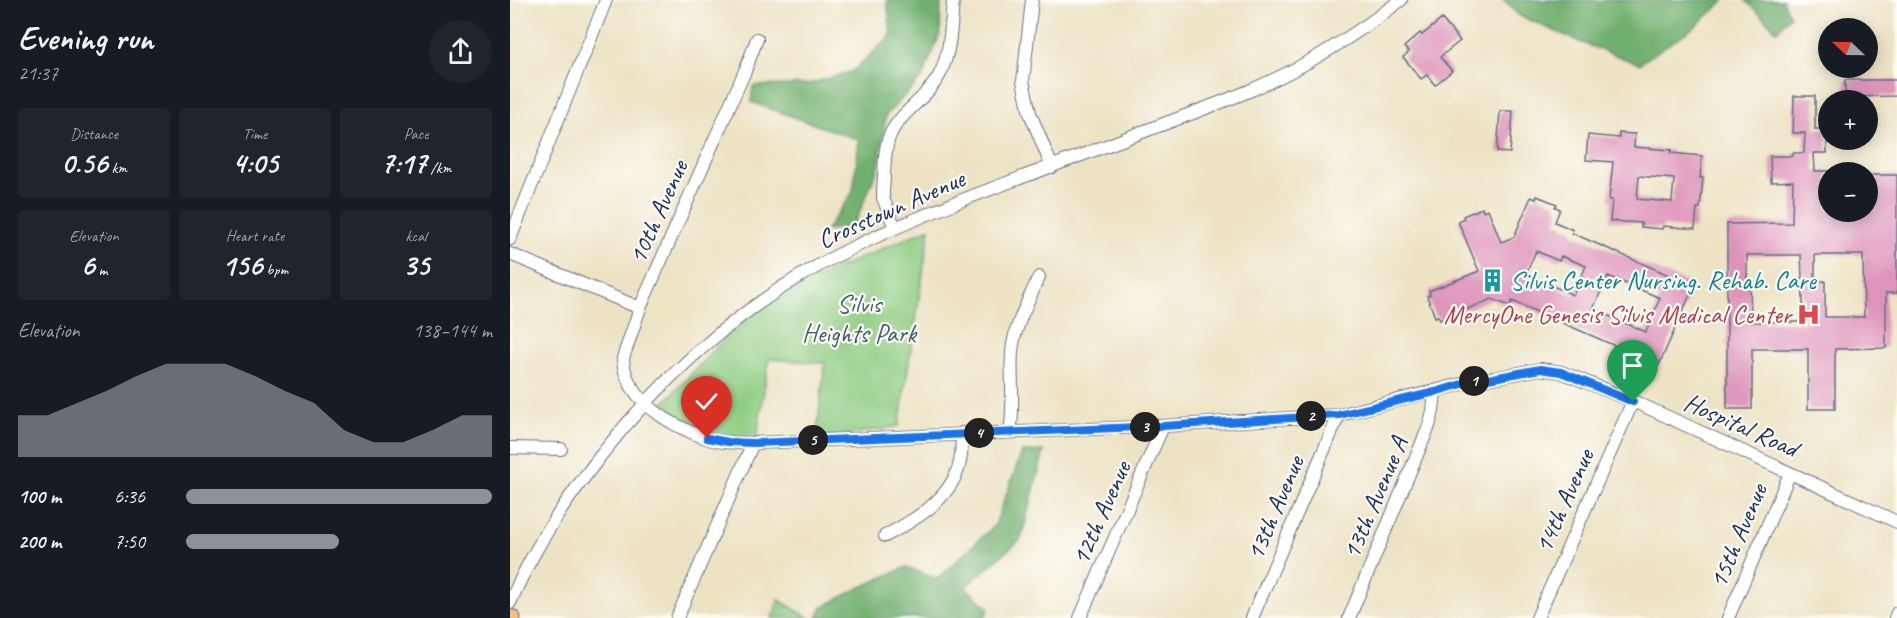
<!DOCTYPE html>
<html lang="en">
<head>
<meta charset="utf-8">
<style>
	body { margin:0; font-family:Caveat,sans-serif; background:#20242c; color:#f1f3f6; height:100vh; display:flex; flex-direction:column; font-size:22px; white-space:nowrap }
	* { box-sizing:border-box; margin:0 }
	p { font-size:20px; color:#9ea1a6 }
	.icon { flex:none; width:33px; height:33px; fill:none; stroke:currentColor; stroke-width:2; stroke-linecap:round; stroke-linejoin:round }
	.map { position:relative; flex:1; overflow:hidden }
	.details { display:flex; flex-direction:column; background:#171b24; width:510px }
	.details>* { flex:none }
	.needle { width:39px; rotate:292deg }
	.controls { position:absolute; left:1308px; top:18px; display:grid; gap:12px }
	.controls a { display:grid; place-items:center; width:60px; height:60px; border-radius:50%; background:#171b24; box-shadow:0 3px 15px #0003; font-size:30px }
	.pin { position:absolute; display:grid; place-items:center; width:51px; height:51px; color:#fff; margin:-62px -26px; border-radius:50% 50% 50% 0; rotate:-45deg; box-shadow:0 0 6px #0007 }
	.pin .icon { rotate:45deg }
	.km { position:absolute; width:30px; height:30px; margin:-15px; border-radius:50%; background:#222; color:#fff; font-size:16px; line-height:30px; text-align:center }
	.round { display:grid; place-items:center; flex:none; width:63px; height:63px; border-radius:32px; background:#20242c }
	.head { display:flex; align-items:center; justify-content:space-between; height:102px; padding:0 18px }
	h1 { font-size:33px; font-weight:800; line-height:45px }
	.metrics { display:grid; grid-template-columns:repeat(3,1fr); gap:9px; height:102px; padding:6px 18px }
	.metrics div { display:grid; align-content:center; border-radius:6px; background:#20242c; text-align:center }
	.metrics b { font-size:30px; font-weight:800 }
	.metrics small { font-size:16px; font-weight:400 }
	.metrics p { font-size:16px }
	.chart { height:168px; padding:12px 18px }
	.chart p { display:flex; justify-content:space-between }
	.chart svg { width:100%; height:108px; margin-top:6px; fill:#8c9099; opacity:.7 }
	ul { padding:0 18px; list-style:none; font-size:20px }
	li { display:grid; grid-template-columns:96px 72px 1fr; align-items:center; height:45px }
	li i { height:15px; border-radius:8px; background:#8c9099 }
	main { display:flex; flex:1; min-height:0 }
	.map>svg:first-child { display:block }
	.green { fill:#8ecc82; stroke:#547e70; stroke-width:1.5 }
	.forest { fill:#72b070; stroke:#467067; stroke-width:1.5 }
	.building { fill:#de93b9; fill-rule:evenodd }
	.lines { fill:none; stroke-linecap:round; stroke-linejoin:round }
	.minor-casing { stroke:#646e82; stroke-width:14 }
	.major-casing { stroke:#646e82; stroke-width:17 }
	.minor { stroke:#fff; stroke-width:12 }
	.major { stroke:#f6be87; stroke-width:15 }
	.route-casing { stroke:#fff; stroke-width:12 }
	.route { stroke:#1a73e8; stroke-width:8 }
	.labels { text-anchor:middle; dominant-baseline:central; stroke-width:4.5; stroke-linejoin:round; paint-order:stroke }
	.street-label { font-size:26px; fill:#1b2f5e; stroke:#fdfcf7 }
	.culture-label { font-size:26px; fill:#0d838f; stroke:#fdfcf7; text-anchor:start }
	.park-label { font-size:26px; fill:#3e5e69; stroke:#fdfcf7 }
	.health-label { font-size:26px; fill:#be3a42; stroke:#fdfcf7; text-anchor:end }
</style>
</head>
<body>
<main>
<section class="details">
<div class="head"><div><h1>Evening run</h1><p>21:37</p></div><a class="round"><svg class="icon" aria-label="share" viewBox="0 0 24 24"><path d="M12 15V3M7 8l5-5 5 5M5 13v7h14v-7"/></svg></a></div>
<div class="metrics">
<div><p>Distance</p><b>0.56<small> km</small></b></div>
<div><p>Time</p><b>4:05</b></div>
<div><p>Pace</p><b>7:17<small> /km</small></b></div>
</div>
<div class="metrics">
<div><p>Elevation</p><b>6<small> m</small></b></div>
<div><p>Heart rate</p><b>156<small> bpm</small></b></div>
<div><p>kcal</p><b>35</b></div>
</div>
<div class="chart"><p><span>Elevation</span>138–144 m</p>
<svg viewBox="0 0 160 44" preserveAspectRatio="none"><path d="M0 44V27L10 27L20 22L30 17L40 11L50 6L60 6L70 6L80 11L90 17L100 22L110 33L120 38L130 38L140 33L150 27L160 27V44z"/></svg>
</div>
<ul>
<li><b>100 m</b>6:36<i style="width:100%"></i></li>
<li><b>200 m</b>7:50<i style="width:50%"></i></li>
</ul>
</section>
<div class="map">
<svg width="1387" height="618" viewBox="0 0 1387 618">
	<rect width="100%" height="100%" fill="#fdfcf7"/>
	<filter id="ink" filterUnits="userSpaceOnUse"><feTurbulence type="fractalNoise" baseFrequency=".0167" numOctaves="2"/><feDisplacementMap in="SourceGraphic" scale="12" xChannelSelector="R" yChannelSelector="G"/><feConvolveMatrix kernelMatrix="1 2 1 2 8 2 1 2 1" color-interpolation-filters="sRGB"/></filter>
	<filter id="wash" filterUnits="userSpaceOnUse"><feTurbulence type="fractalNoise" baseFrequency=".008" numOctaves="4" result="noise"/><feDisplacementMap in="SourceGraphic" scale="24" xChannelSelector="R" yChannelSelector="G"/><feGaussianBlur stdDeviation="1.35" result="paint"/><feColorMatrix in="noise" values="0 0 0 0 0 0 0 0 0 0 0 0 0 0 0 0 0 1.4 0 .05"/><feComposite in="paint" operator="in"/></filter>
	<g filter="url(#wash)">
		<rect width="100%" height="100%" fill="#ede3c4"/>
		<path class="green" d="M420,228L389,426L306,440L315,363L259,359L247,435L209,441L151,406L248,303Z
			M269,600L299,618H262Z"/>
		<path class="forest" d="M377,0H431L430,34L412,78L376,115L369,166L343,227L316,230L343,192L349,140L241,102L243,86L299,84L343,71L381,35Z
			M993,0H1215L1186,26L1129,64L1075,44L1010,16Z
			M1235,0H1273L1280,16L1267,31Z
			M534,451L511,539L455,587L479,608L475,618H307L311,608L347,589L396,567L427,579L485,525L512,452Z"/>
		<g id="blocks">
			<path class="building" d="M932,19L950,41L930,57L942,71L925,85L917,75L911,79L893,57L899,52L894,47L910,33L912,35Z
				M1335,80H1387V96L1335,97Z
				M1284,96H1305V129H1317V153H1304L1305,171H1318V212H1358V175H1387V293H1376V348L1325,349V409H1298V349H1242V409H1217V224L1282,223L1283,181L1261,182L1260,156H1283V153H1294L1295,133H1283ZM1237,255H1291L1294,322H1241L1240,281H1237ZM1305,255H1353L1354,317H1315V281H1305Z
				M990,111H1003L1000,153L987,152Z
				M1109,133L1125,134L1124,147L1162,150L1161,153L1192,156L1190,178H1193L1190,208H1187L1185,229L1153,226L1152,229L1131,227V223L1100,221L1102,200H1099L1103,162L1076,160L1078,135L1109,138ZM1129,176L1164,179L1162,202L1127,199Z
				M1027,196L1047,204L1045,207L1050,209L1045,222L1063,230L1062,233L1184,286L1149,365L1002,301L1000,306L982,299L930,320L928,316L925,317L917,296L920,295L919,291L969,271L948,221L954,218L953,216L972,208L973,211L978,209L991,242L1004,237L1021,197L1026,199ZM1026,251L1049,261L1051,256L1076,266L1063,295L1016,274ZM1098,276L1150,298L1136,332L1083,309Z"/>
		</g>
	</g>
	<g filter="url(#ink)">
		<use href="#blocks" fill-opacity="0" stroke="#646e82" stroke-width="1.5"/>
		<g class="lines">
			<defs>
				<path id="minor" d="M522,0L513,81L520,113L542,167
					M247,39L235,71L130,308L113,358C114,399 161,426 196,438C211,443 227,443 243,443L653,426L829,415L952,384L1030,369L1051,372L1123,401L1387,522
					M385,228L373,198V190C375,173 373,151 380,135C390,112 418,98 430,74C441,51 441,24 443,0
					M0,239L96,0
					M0,254L130,308
					M500,432C505,405 500,378 502,352C504,326 519,300 529,277
					M0,448L51,449
					M375,536C404,520 439,501 449,466C452,456 452,444 452,433
					M0,603C18,560 42,521 70,483C142,384 229,303 340,249C425,207 520,175 609,141C652,124 696,109 739,91C794,68 844,36 891,0
					M167,618L243,443
					M570,618L653,426
					M742,618L829,415
					M839,618L919,426L923,411L925,392
					M1027,618L1123,401
					M1218,618L1280,473
					M1385,618L1387,613"/>
				<path id="major" d="M0,617L3,618"/>
			</defs>
			<use href="#minor" class="minor-casing"/>
			<use href="#major" class="major-casing"/>
			<use href="#minor" class="minor"/>
			<use href="#major" class="major"/>
		</g>
	</g>
	<g class="lines" filter="url(#ink)">
		<defs>
			<path id="route" d="M197,438L218,442L243,443L653,426L829,415L925,392L952,384L1030,369L1051,372L1123,402"/>
		</defs>
		<use href="#route" class="route-casing"/>
		<use href="#route" class="route"/>
	</g>
	<defs>
		<symbol id="building-bare" viewBox="-9 -9 18 18"><path d="M-4-6H4V6H1V3H-1V6H-4ZM-2.5-4.3h1.7v1.8h-1.7ZM.8-4.3h1.7v1.8H.8ZM-2.5-1h1.7V.8h-1.7ZM.8-1h1.7V.8H.8Z" fill="#0f9aa8" stroke="#fdfcf7" stroke-width="2.5" paint-order="stroke"/></symbol>
		<symbol id="hospital-bare" viewBox="-9 -9 18 18"><path d="M-5-5h3v3.5h4V-5h3V5h-3V1.5h-4V5h-3Z" fill="#e0444e" stroke="#fdfcf7" stroke-width="2.5" paint-order="stroke"/></symbol>
	</defs>
	<g fill-rule="evenodd">
		<use href="#building-bare" x="966" y="264" width="33" height="33"/>
		<use href="#hospital-bare" x="1282" y="298" width="33" height="33"/>
	</g>
	<g class="labels">
		<g class="street-label">
			<text transform="translate(381 209) rotate(-24)">Crosstown Avenue</text>
			<text transform="translate(148 212) rotate(-66)">10th Avenue</text>
			<text transform="translate(1231 425) rotate(24)">Hospital Road</text>
			<text transform="translate(865 498) rotate(-67)">13th Avenue A</text>
			<text transform="translate(1054 501) rotate(-66)">14th Avenue</text>
			<text transform="translate(765 508) rotate(-67)">13th Avenue</text>
			<text transform="translate(591 513) rotate(-66)">12th Avenue</text>
			<text transform="translate(1228 536) rotate(-67)">15th Avenue</text>
		</g>
		<g class="culture-label">
			<text x="1000" y="280">Silvis Center Nursing. Rehab. Care</text>
		</g>
		<g class="park-label">
			<text x="349" y="303">Silvis<tspan x="349" dy="30">Heights Park</tspan></text>
		</g>
		<g class="health-label">
			<text x="1281" y="314">MercyOne Genesis Silvis Medical Center</text>
		</g>
	</g>
</svg>
<div class="controls">
<a><svg class="needle" viewBox="-14 -14 28 28"><path d="M0-13l5 13h-10z" fill="#e53935"/><path d="M0 13l5-13h-10z" fill="#9ea1a6"/></svg></a>
<a>+</a>
<a>−</a>
</div>
<div class="pin" style="left:1123px;top:402px;background:#1e9e55"><svg class="icon" aria-label="arrive" viewBox="0 0 24 24"><path d="M6 21V4h12l-3 4 3 4H6"/></svg></div>
<div class="pin" style="left:197px;top:438px;background:#d93025"><svg class="icon" aria-label="check" viewBox="0 0 24 24"><path d="M5 12l5 5 9-10"/></svg></div>
<b class="km" style="left:964px;top:381px">1</b>
<b class="km" style="left:801px;top:416px">2</b>
<b class="km" style="left:635px;top:427px">3</b>
<b class="km" style="left:469px;top:433px">4</b>
<b class="km" style="left:303px;top:440px">5</b>
</div>
</main>
</body>
</html>
